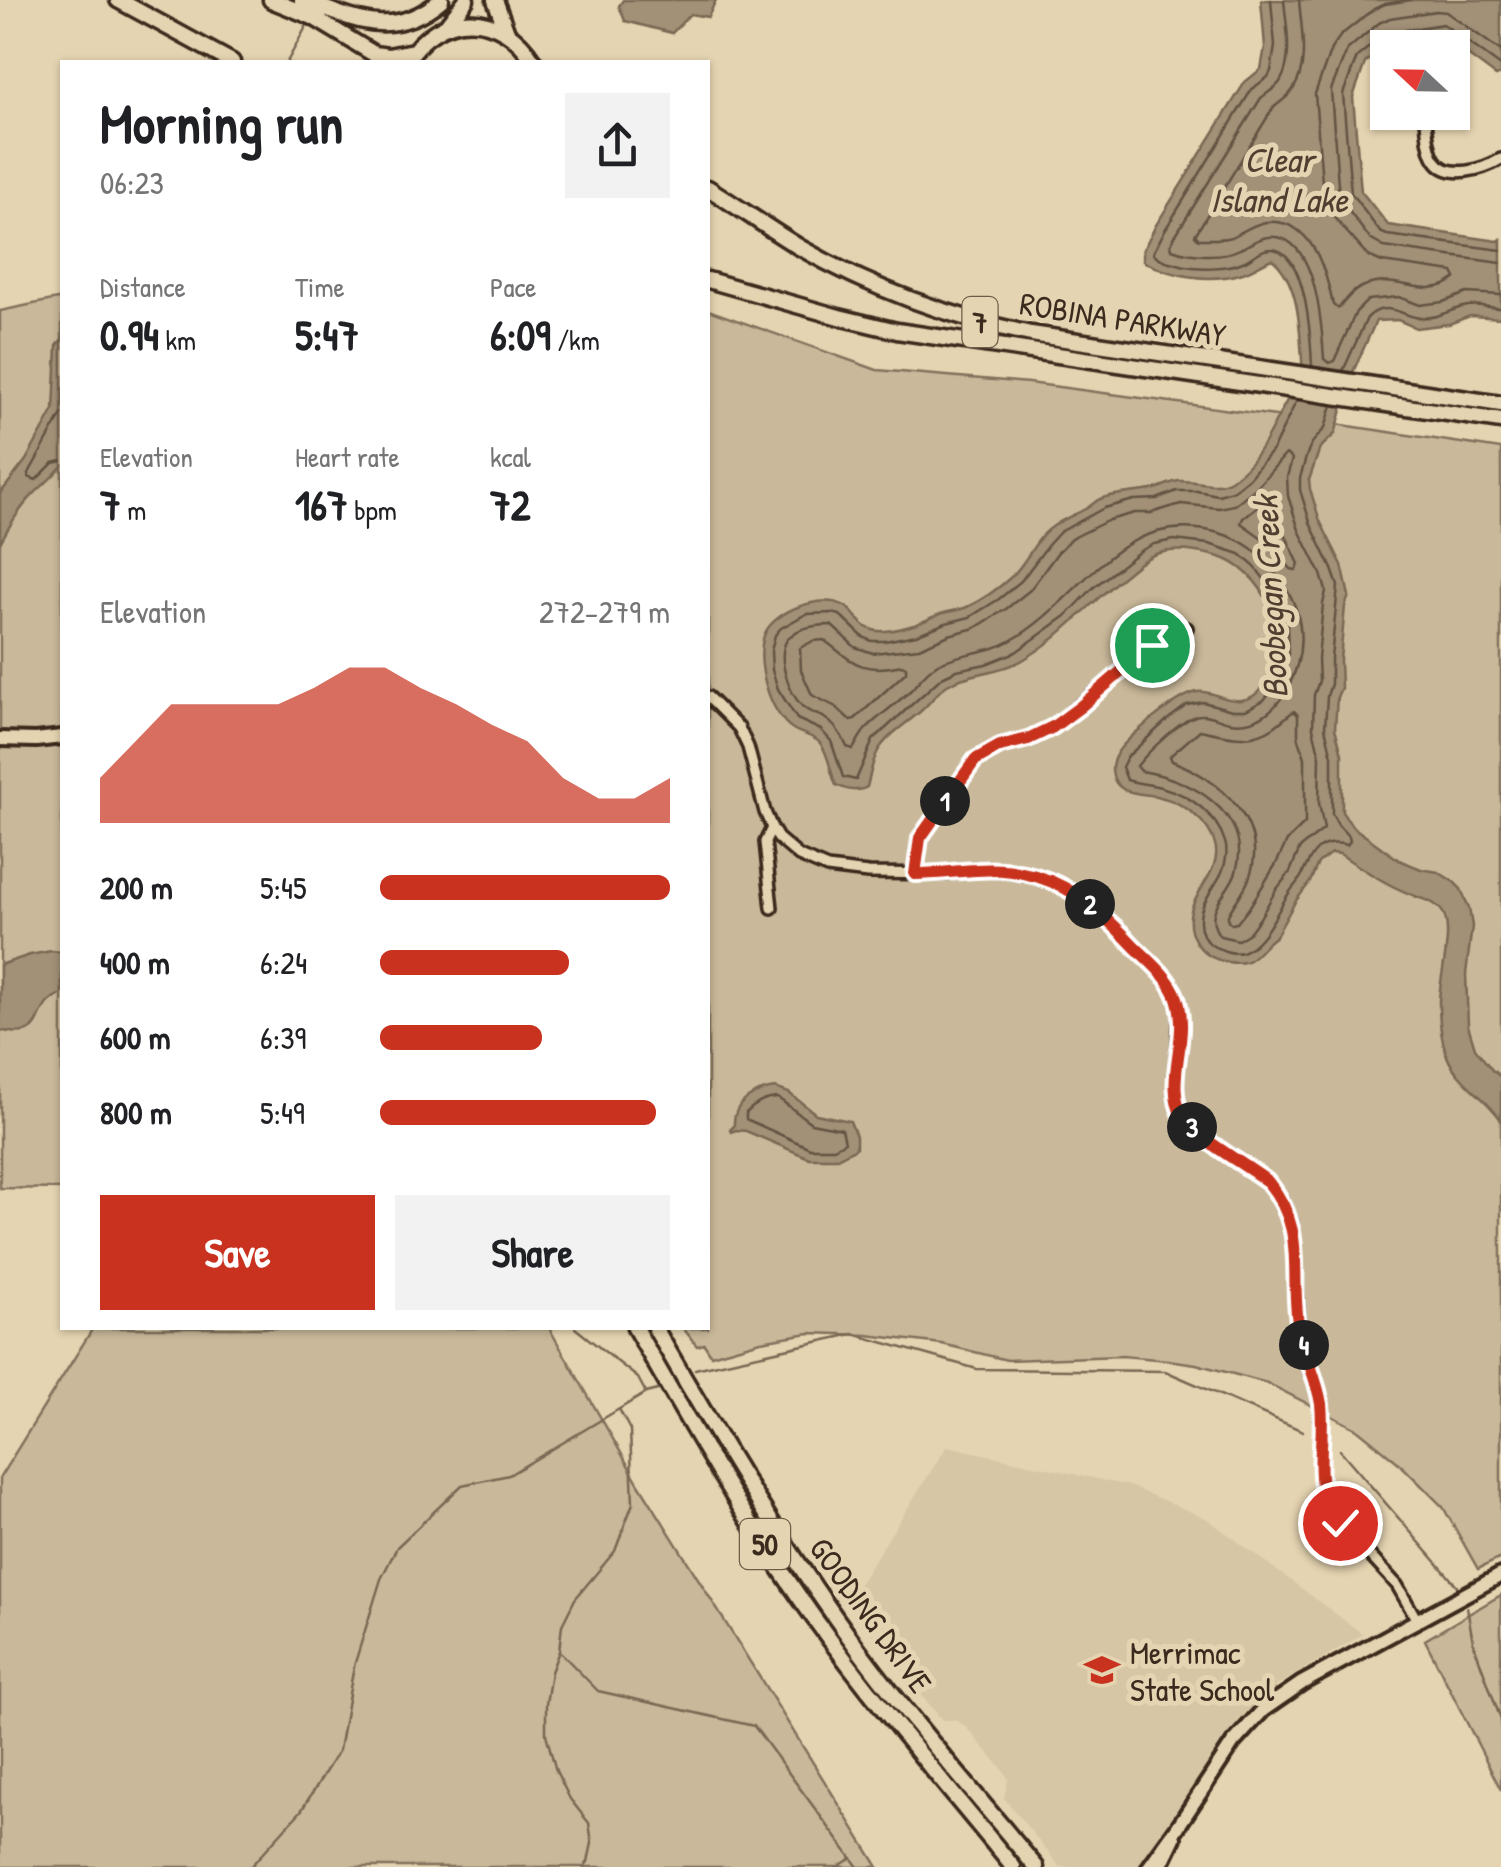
<!DOCTYPE html>
<html lang="en">
<head>
<meta charset="utf-8">
<style>
	body { margin:0; font-family:"Patrick Hand",sans-serif; background:#f2f2f2; color:#202124; height:100vh; display:flex; flex-direction:column; font-size:38px; white-space:nowrap }
	* { box-sizing:border-box; margin:0 }
	p { font-size:32px; color:#757577 }
	.icon { flex:none; width:55px; height:55px; fill:none; stroke:currentColor; stroke-width:2; stroke-linecap:round; stroke-linejoin:round }
	.map { position:relative; flex:1; overflow:hidden }
	.details { position:absolute; left:60px; top:60px; width:650px; height:1270px; display:flex; flex-direction:column; background:#fff; border-radius:0px; box-shadow:0 2px 8px #0004 }
	.details>* { flex:none }
	.needle { width:65px; rotate:292deg }
	.tools { position:absolute; left:1370px; top:30px; display:grid; gap:20px }
	.tools a { display:grid; place-items:center; width:100px; height:100px; border-radius:0px; background:#fff; box-shadow:0 2px 8px #0004; font-size:50px }
	.pin { position:absolute; display:grid; place-items:center; width:85px; height:85px; color:#fff; margin:-42px; border:5px solid #fff; border-radius:50%; box-shadow:0 2px 10px #0007 }
	.km { position:absolute; width:50px; height:50px; margin:-25px; border-radius:50%; background:#222; color:#fff; font-size:28px; line-height:50px; text-align:center }
	.round { display:grid; place-items:center; flex:none; width:105px; height:105px; border-radius:0px; background:#f2f2f2 }
	.headline { display:flex; align-items:center; justify-content:space-between; height:170px; padding:0 40px }
	h1 { font-size:55px; font-weight:800; line-height:75px }
	.metrics { display:grid; grid-template-columns:repeat(3,1fr); gap:15px; height:170px; padding:10px 40px }
	.metrics div { display:grid; align-content:center }
	.metrics b { font-size:42px; font-weight:800 }
	.metrics small { font-size:28px; font-weight:400 }
	.metrics p { font-size:28px }
	.chart { height:280px; padding:20px 40px }
	.chart p { display:flex; justify-content:space-between }
	.chart svg { width:100%; height:180px; margin-top:10px; fill:#c8321e; opacity:.7 }
	.primary-button { display:flex; gap:20px; margin-top:auto; padding:20px 40px }
	.primary-button a { flex:1; height:115px; border-radius:0px; background:#c8321e; color:#fff; font-size:40px; font-weight:800; line-height:115px; text-align:center }
	.primary-button a+a { background:#f2f2f2; color:#202124 }
	ul { padding:0 40px; list-style:none; font-size:32px }
	li { display:grid; grid-template-columns:160px 120px 1fr; align-items:center; height:75px }
	li i { height:25px; border-radius:12px; background:#c8321e }
	.map>svg:first-child { display:block }
	.built { fill:#d7c6a5 }
	.green { fill:#c9b899; stroke:#82715c; stroke-width:2.5 }
	.water { fill:#a29177; stroke:#796853; stroke-width:2.5 }
	.lines { fill:none; stroke-linecap:round; stroke-linejoin:round }
	.shore { stroke:#645342; stroke-width:2.5 }
	.stream { stroke:#796853; stroke-width:2.5 }
	.street-casing { stroke:#3b2a1e; stroke-width:16 }
	.secondary-casing { stroke:#3b2a1e; stroke-width:20 }
	.primary-casing { stroke:#3b2a1e; stroke-width:21 }
	.street { stroke:#e5d4b1; stroke-width:9 }
	.secondary { stroke:#e5d4b1; stroke-width:12 }
	.primary { stroke:#e5d4b1; stroke-width:14 }
	.route-casing { stroke:#fff; stroke-width:20 }
	.route { stroke:#c8321e; stroke-width:12 }
	.labels { text-anchor:middle; dominant-baseline:central; stroke-width:10; stroke-linejoin:round; paint-order:stroke }
	.shield { fill:#e5d4b1; stroke:#6e5d4a; stroke-width:2.5 }
	.shield-label { font-size:30px; font-weight:bold; fill:#3b2a1e }
	.street-label { font-size:32px; fill:#3b2a1e; stroke:#e5d4b1 }
	.poi-label { font-size:32px; fill:#3b2a1e; stroke:#e5d4b1; text-anchor:start }
	.water-label { font-size:35px; font-style:italic; fill:#503f30; stroke:#e5d4b1 }
</style>
</head>
<body>
<div class="map">
<svg width="1501" height="1867" viewBox="0 0 1501 1867">
	<rect width="100%" height="100%" fill="#e5d4b1"/>
	<filter id="ink" filterUnits="userSpaceOnUse"><feTurbulence type="fractalNoise" baseFrequency=".01" numOctaves="2"/><feDisplacementMap in="SourceGraphic" scale="20" xChannelSelector="R" yChannelSelector="G"/><feConvolveMatrix kernelMatrix="1 2 1 2 8 2 1 2 1" color-interpolation-filters="sRGB"/></filter>
	<g filter="url(#ink)">
		<path class="built" d="M947,1446L1129,1486L1206,1518L1363,1634L1279,1684L1255,1704L1235,1724L1215,1753L1142,1867H1060L1004,1798L1008,1780L1005,1772L964,1725L955,1720H942L847,1603Z"/>
		<path class="green" d="M62,298V1189L0,1188V311Z
			M708,310L877,370L1029,383L1336,424L1501,449V1558L1478,1569L1443,1507L1400,1464L1357,1429L1267,1383L1196,1364L1168,1360L1122,1356L1007,1360L942,1344L867,1335L809,1333L761,1341L711,1355L704,1344L697,1346L683,1328H708Z
			M93,1328H549L639,1484L878,1867H0V1477Z
			M1501,1595V1790L1425,1640Z"/>
		<path class="water" d="M623,0H716L708,17L690,14L672,33L625,21L619,6Z
			M1261,0H1501V74L1496,76L1439,34L1392,41L1365,63L1353,97L1361,191L1388,225L1498,241L1501,239V318L1470,316L1449,324L1416,328L1398,320L1376,321L1353,372L1335,434L1320,448L1309,480L1310,489L1320,521L1342,565L1349,596L1345,606L1340,660L1341,688L1337,697L1335,728L1342,754V812L1353,827L1399,860L1421,869L1438,872L1454,882L1461,889L1469,908L1472,926L1466,974L1468,1025L1475,1048L1492,1070L1501,1077V1120C1485,1096 1457,1082 1447,1056C1441,1039 1439,1019 1439,1002C1439,978 1455,929 1442,911C1436,902 1424,900 1415,896C1388,886 1364,870 1340,854L1331,853L1318,863L1310,882L1295,902L1276,936C1253,952 1256,970 1219,960C1209,957 1202,952 1196,942C1172,901 1225,878 1215,844C1208,821 1183,802 1160,797C1141,792 1115,797 1112,771C1112,766 1112,762 1115,757C1122,740 1179,695 1197,692C1212,690 1225,702 1241,700C1267,698 1280,656 1278,634C1277,624 1273,613 1269,605C1260,583 1240,562 1216,556C1197,551 1175,547 1156,554C1144,558 1135,567 1125,575C1090,603 1060,639 1021,661C999,673 967,673 949,684C938,690 931,702 922,710C908,723 887,735 878,751C872,762 870,776 867,787C857,793 846,790 836,785C830,772 829,754 820,743C813,735 802,735 793,729C769,714 754,659 765,633C776,610 822,593 845,606C855,612 860,627 873,630C883,633 900,629 910,626C920,624 929,618 938,615C947,611 958,611 967,607C982,600 999,588 1011,577C1022,567 1029,553 1038,541C1051,523 1069,518 1087,508C1092,505 1095,501 1100,499C1113,493 1136,493 1151,490C1161,488 1170,482 1179,481C1196,480 1217,489 1231,480C1268,455 1276,409 1303,376C1300,339 1302,283 1272,259C1262,263 1253,270 1243,273C1211,283 1172,277 1143,261V250L1156,225L1245,82L1261,69L1265,47Z
			M62,339V466C53,477 43,485 33,495C19,509 9,526 0,543V494L26,460L54,410L57,346Z
			M51,951L62,952V994C28,1005 52,1043 0,1030V965L30,955Z
			M775,1088L789,1093L816,1114L850,1121L856,1136V1148L837,1158H809L746,1131L736,1130L731,1132L730,1130L734,1126C732,1102 755,1091 775,1088Z"/>
		<g class="lines">
			<path class="shore" d="M1271,0L1275,46L1271,71L1268,77L1252,89L1165,230L1153,253C1161,261 1170,262 1181,265C1197,269 1226,269 1243,262C1251,259 1260,249 1270,249C1307,248 1311,342 1312,366
				M1284,0C1286,24 1294,60 1280,82C1276,88 1267,93 1261,98L1175,236L1171,244L1172,249C1190,256 1222,258 1240,249C1249,245 1258,238 1268,237C1317,231 1322,328 1324,359L1329,363L1334,361L1356,312L1368,300L1399,297L1420,305L1443,302L1467,293L1501,295
				M1299,0C1301,28 1310,67 1292,91C1287,98 1279,103 1273,108L1195,235L1199,239C1209,239 1221,240 1231,237C1243,232 1253,224 1266,222C1312,217 1326,271 1333,305L1338,308C1346,301 1351,291 1362,287C1398,271 1425,303 1456,278L1453,272L1382,262L1368,256L1330,213L1323,195L1315,94L1331,49L1341,35L1374,9L1385,4L1411,0
				M1501,51L1446,12L1436,11L1390,18L1379,23L1347,50L1331,90L1339,198L1370,239L1384,247L1501,263
				M1501,66L1443,24L1386,33L1357,57L1343,94L1351,193L1380,232L1387,235L1501,250
				M1343,371L1367,318C1386,299 1402,316 1420,318C1439,319 1452,308 1468,306C1478,304 1490,308 1501,308
				M1297,400L1273,449L1249,478L1233,491L1218,495L1197,491H1177L1157,499L1134,500L1104,508L1060,532L1048,545L1021,581L999,599L970,617L946,623L916,635L885,641H872L863,637L840,615L832,613L806,614L781,628L775,635L771,651L772,670L778,689L797,719L821,730L831,741L843,777L856,780L873,740L942,677L957,670L986,664L1016,652L1066,616L1094,587L1140,551L1154,544L1174,540L1209,544L1240,554L1255,567L1277,596L1287,626L1288,654L1274,687L1264,700L1246,710H1232L1203,702L1187,705L1167,720L1127,757L1122,767L1127,780C1139,784 1152,784 1164,788C1190,795 1217,815 1225,842C1228,850 1226,863 1222,872C1213,892 1192,909 1203,935C1207,942 1212,947 1220,949C1227,952 1235,954 1242,952C1265,944 1276,912 1289,893C1293,887 1299,881 1302,875C1312,852 1319,839 1347,845L1350,841L1349,837L1338,825L1332,814V756L1325,728L1327,696L1331,684V659L1338,586L1332,569L1311,525L1300,490V478L1307,454L1312,443L1325,428L1332,405
				M62,414L29,473V477L36,480L53,463L62,461
				M1286,454L1292,459L1287,477L1288,496L1299,530L1321,574L1326,591L1323,604L1318,659L1319,681L1314,695L1313,728L1320,757L1319,803L1324,829L1300,848L1290,872L1276,890L1260,918L1248,934L1238,940L1220,936C1201,911 1228,895 1236,872C1254,813 1189,778 1141,771L1137,766C1147,753 1185,715 1201,715C1211,714 1221,721 1230,722C1255,726 1274,712 1286,691C1305,658 1307,617 1283,584C1261,553 1245,537 1206,530C1114,514 1080,603 1010,641C988,654 960,652 938,664C927,670 919,681 911,690C897,704 879,715 865,730C860,736 857,743 853,749L847,747C842,735 835,724 823,717C816,714 808,712 802,706C789,693 776,657 787,640C796,627 817,625 831,625L855,647L873,653L919,648L949,635L975,628L1006,609L1030,590L1058,552L1071,539L1109,520L1135,513H1151L1181,504L1219,508L1234,505L1256,488Z
				M1267,499L1274,502L1286,536L1299,564L1296,570L1291,569L1272,545L1241,523L1243,518Z
				M824,640C854,663 861,674 902,665L906,667V672L855,719L850,720L836,707L812,695L801,670L800,648L813,641Z
				M1294,711L1298,715V736L1305,758V823L1287,841L1276,864L1249,908L1237,923L1232,924L1228,921V915C1234,903 1243,893 1248,881C1272,824 1220,779 1172,761L1170,756L1200,730C1226,735 1249,744 1274,727C1281,722 1287,716 1294,711Z
				M778,1098L811,1123L842,1129L845,1142L834,1148H810L746,1119V1113C755,1104 766,1098 778,1098Z"/>
			<path class="stream" d="M287,62L307,25
				M695,1369L853,1334L977,1369L1165,1371L1303,1431
				M646,1393L658,1390
				M1340,1450L1457,1586
				M1467,1607L1473,1642L1501,1720
				M561,1653L598,1691L754,1726L858,1867
				M250,1867L301,1811L339,1750L354,1666L381,1579L397,1547L462,1485L509,1475L646,1393L638,1378L575,1328
				M584,1867L588,1862L592,1843L589,1823L570,1799L556,1771L546,1734V1704L551,1672L559,1651L562,1625L575,1599L615,1551L633,1503L630,1430L619,1409
				M837,1867L852,1858"/>
			<defs>
				<path id="street" d="M1425,112C1427,127 1427,148 1435,160C1449,181 1484,169 1501,159
					M708,697L739,728L748,747L765,812L772,828L778,838L799,856L827,868L868,873L945,874L978,869L1016,872L1054,882L1081,896L1109,919L1173,986L1180,1008L1175,1095L1184,1122L1267,1182L1282,1200L1292,1223L1300,1331L1321,1403V1480L1325,1500L1340,1523L1397,1585L1418,1622
					M772,828L765,842L772,908
					M915,874L919,838L975,759L1000,746L1028,739L1053,727L1152,645L1187,628"/>
				<path id="secondary" d="M0,739L36,740L62,737
					M1149,1867L1177,1828L1233,1743L1263,1710L1302,1683L1501,1575
					M1160,1867L1174,1838"/>
				<path id="primary" d="M118,0L232,62
					M271,0L313,17L374,54L388,56L413,51
					M302,0C354,19 392,41 441,0
					M495,0L507,32
					M446,26L466,0
					M406,62C439,8 501,8 534,62
					M708,188C738,207 768,228 799,247C872,289 949,317 1031,334L1501,404
					M708,280L839,317L897,331L1501,421
					M635,1328C691,1426 748,1526 814,1618C876,1704 946,1785 1013,1867
					M655,1328C718,1437 783,1547 858,1649C914,1724 976,1795 1036,1867"/>
			</defs>
			<use href="#street" class="street-casing"/>
			<use href="#secondary" class="secondary-casing"/>
			<use href="#primary" class="primary-casing"/>
			<use href="#street" class="street"/>
			<use href="#secondary" class="secondary"/>
			<use href="#primary" class="primary"/>
		</g>
	</g>
	<g class="lines" filter="url(#ink)">
		<defs>
			<path id="route" d="M1152,645L1080,707L1053,727L1028,739L1000,746L975,760L920,838L915,874C936,874 955,871 976,870C1047,865 1088,897 1134,946C1151,963 1174,980 1179,1005C1188,1043 1164,1082 1183,1118C1191,1134 1249,1167 1268,1182C1308,1230 1289,1274 1299,1329C1304,1355 1317,1378 1321,1404C1326,1450 1308,1483 1340,1523"/>
		</defs>
		<use href="#route" class="route-casing"/>
		<use href="#route" class="route"/>
	</g>
	<defs>
		<symbol id="school-bare" viewBox="-9 -9 18 18"><path d="M0-5L7-2L0 1L-7-2ZM-4 1L0 2.5L4 1V4Q0 6-4 4Z" fill="#c8321e" stroke="#e5d4b1" stroke-width="2.5" paint-order="stroke"/></symbol>
	</defs>
	<g fill-rule="evenodd">
		<use href="#school-bare" x="1077" y="1645" width="50" height="50"/>
	</g>
	<g class="labels">
		<g class="shield">
			<rect x="962.5" y="297" width="35" height="50" rx="8"/>
			<rect x="740" y="1519" width="50" height="50" rx="8"/>
		</g>
		<g class="shield-label">
			<text x="980" y="322">7</text>
			<text x="765" y="1544">50</text>
		</g>
		<g class="street-label">
			<text transform="translate(1123 319) rotate(9)">ROBINA PARKWAY</text>
			<text transform="translate(871 1615) rotate(54)">GOODING DRIVE</text>
		</g>
		<g class="poi-label">
			<text x="1130" y="1652">Merrimac<tspan x="1130" dy="37">State School</tspan></text>
		</g>
		<g class="water-label">
			<text x="1279" y="159">Clear<tspan x="1279" dy="40">Island Lake</tspan></text>
			<text transform="translate(1270 597) rotate(-93)">Boobegan Creek</text>
		</g>
	</g>
</svg>
<div class="tools">
<a><svg class="needle" viewBox="-14 -14 28 28"><path d="M0-13l5 13h-10z" fill="#e53935"/><path d="M0 13l5-13h-10z" fill="#757577"/></svg></a>
</div>
<div class="pin" style="left:1152px;top:645px;background:#1e9e55"><svg class="icon" aria-label="arrive" viewBox="0 0 24 24"><path d="M6 21V4h12l-3 4 3 4H6"/></svg></div>
<div class="pin" style="left:1340px;top:1523px;background:#d93025"><svg class="icon" aria-label="check" viewBox="0 0 24 24"><path d="M5 12l5 5 9-10"/></svg></div>
<b class="km" style="left:945px;top:801px">1</b>
<b class="km" style="left:1090px;top:904px">2</b>
<b class="km" style="left:1192px;top:1127px">3</b>
<b class="km" style="left:1304px;top:1345px">4</b>
<section class="details">
<div class="headline"><div><h1>Morning run</h1><p>06:23</p></div><a class="round"><svg class="icon" aria-label="share" viewBox="0 0 24 24"><path d="M12 15V3M7 8l5-5 5 5M5 13v7h14v-7"/></svg></a></div>
<div class="metrics">
<div><p>Distance</p><b>0.94<small> km</small></b></div>
<div><p>Time</p><b>5:47</b></div>
<div><p>Pace</p><b>6:09<small> /km</small></b></div>
</div>
<div class="metrics">
<div><p>Elevation</p><b>7<small> m</small></b></div>
<div><p>Heart rate</p><b>167<small> bpm</small></b></div>
<div><p>kcal</p><b>72</b></div>
</div>
<div class="chart"><p><span>Elevation</span>272–279 m</p>
<svg viewBox="0 0 160 44" preserveAspectRatio="none"><path d="M0 44V33L10 24L20 15L30 15L40 15L50 15L60 11L70 6L80 6L90 11L100 15L110 20L120 24L130 33L140 38L150 38L160 33V44z"/></svg>
</div>
<ul>
<li><b>200 m</b>5:45<i style="width:100%"></i></li>
<li><b>400 m</b>6:24<i style="width:65%"></i></li>
<li><b>600 m</b>6:39<i style="width:56%"></i></li>
<li><b>800 m</b>5:49<i style="width:95%"></i></li>
</ul>
<div class="primary-button"><a>Save</a><a>Share</a></div>
</section>
</div>
</body>
</html>
